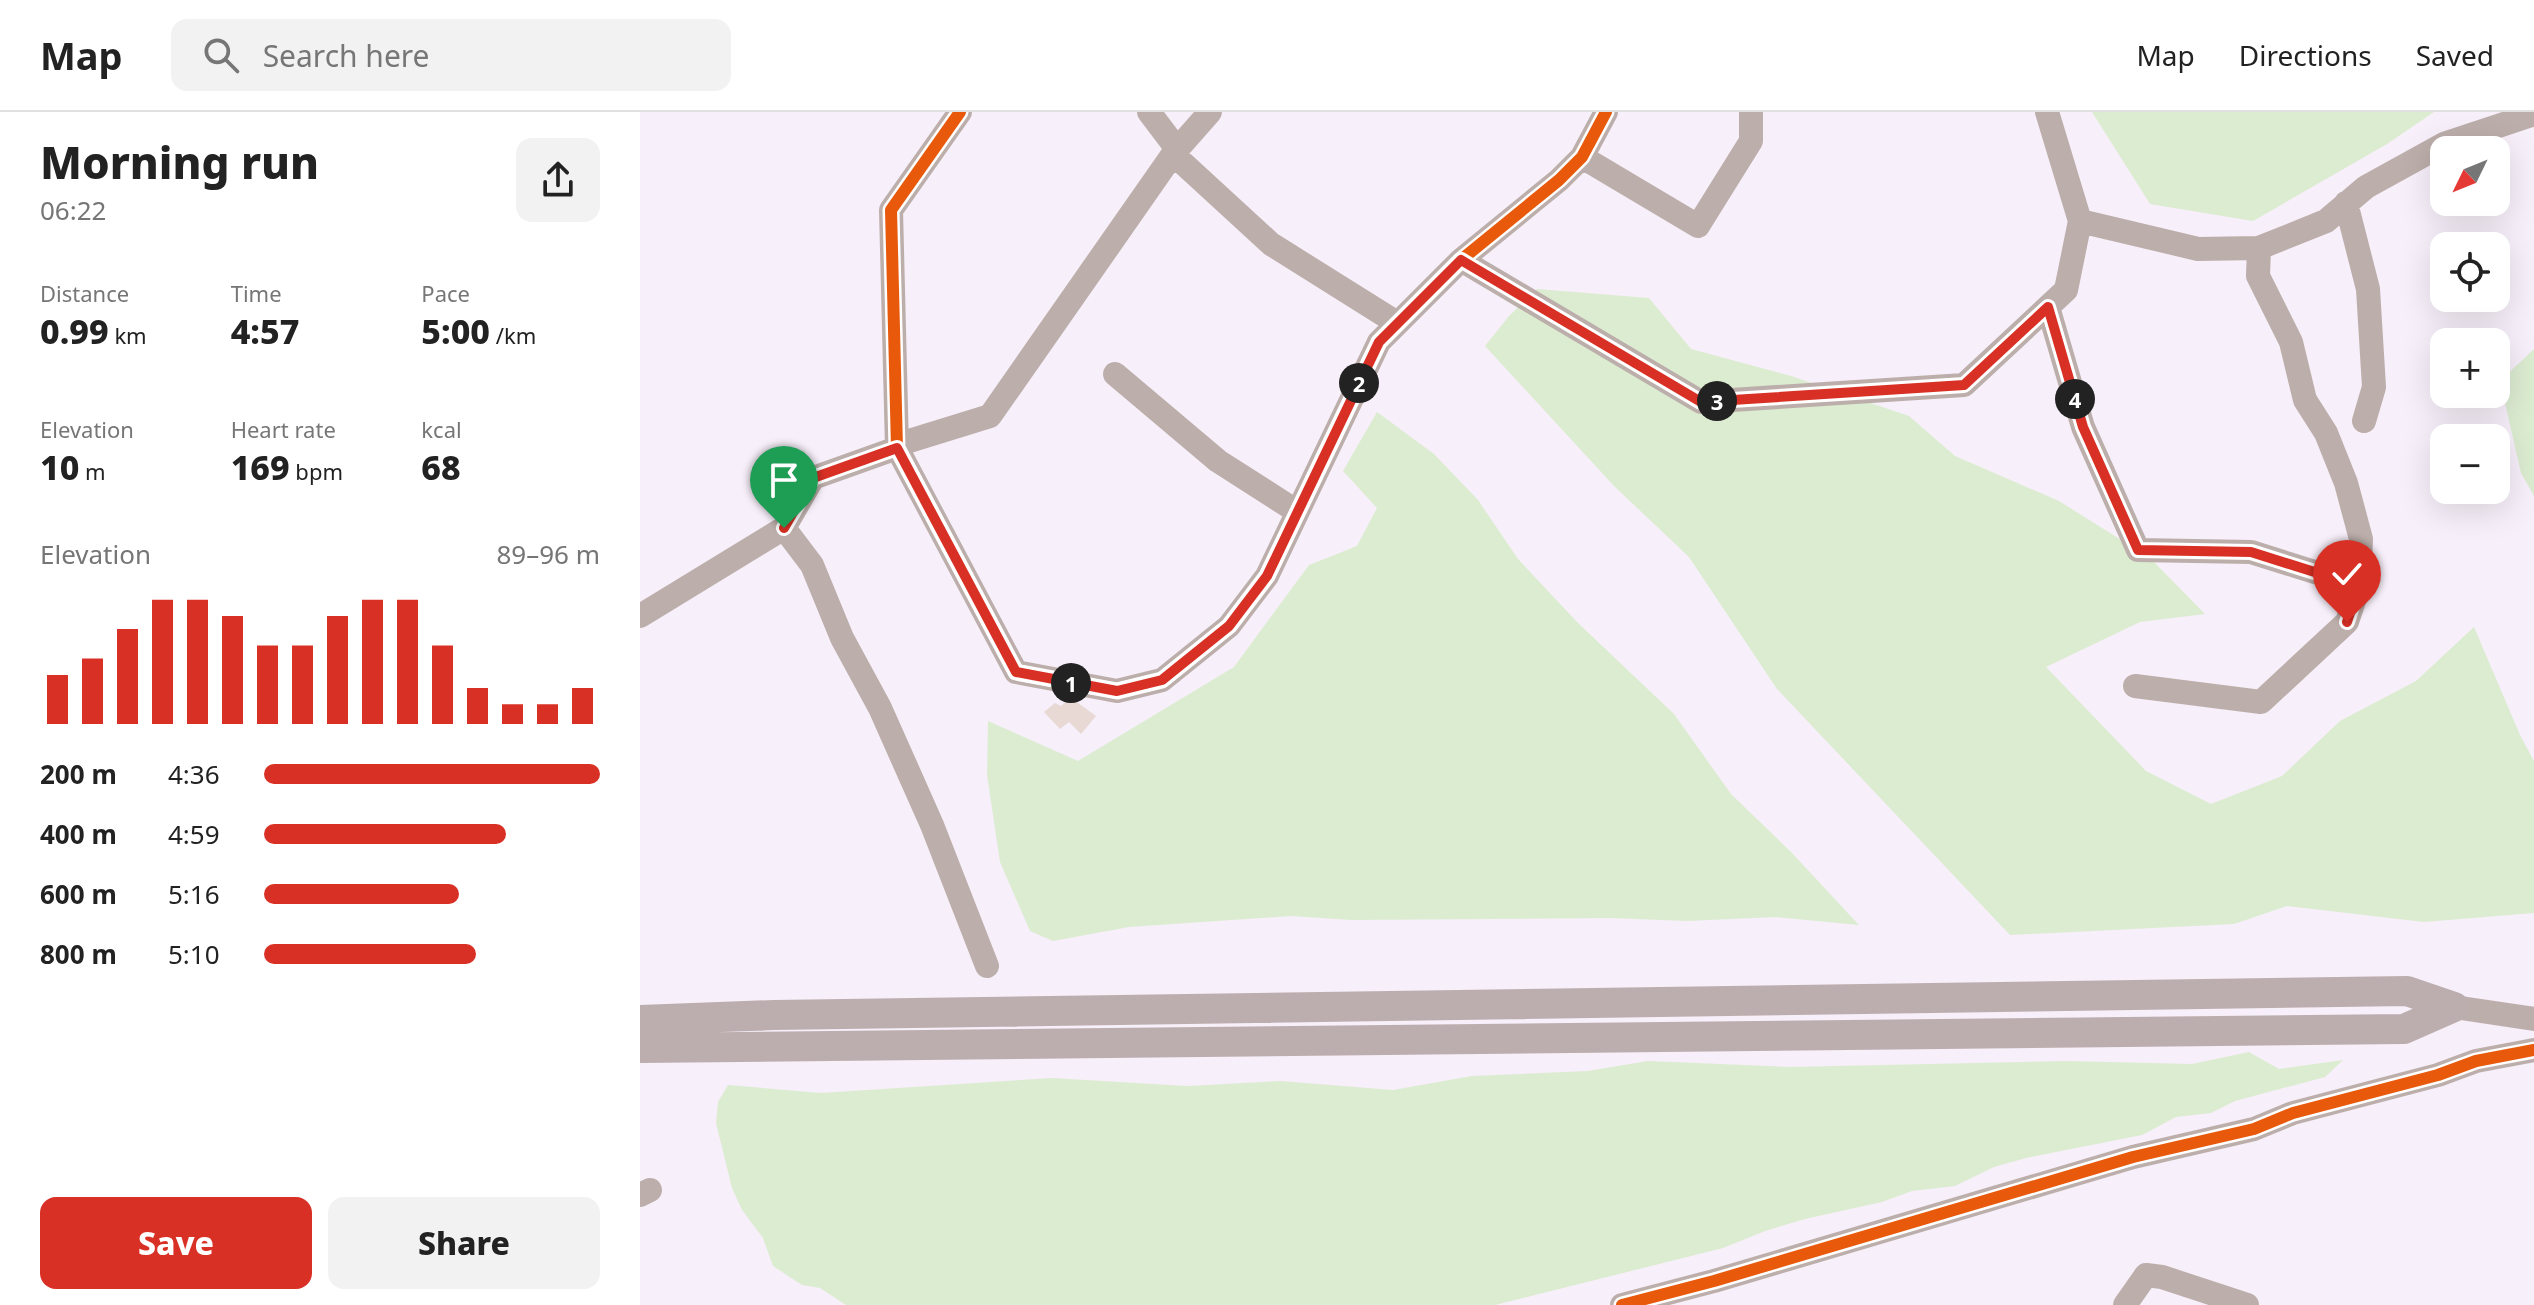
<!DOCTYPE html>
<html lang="en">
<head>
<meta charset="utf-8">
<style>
	body { margin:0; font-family:"Noto Sans",sans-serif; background:#f2f2f2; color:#222; height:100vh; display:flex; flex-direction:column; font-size:30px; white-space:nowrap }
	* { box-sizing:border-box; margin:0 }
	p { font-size:26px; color:#767676 }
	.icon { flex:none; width:44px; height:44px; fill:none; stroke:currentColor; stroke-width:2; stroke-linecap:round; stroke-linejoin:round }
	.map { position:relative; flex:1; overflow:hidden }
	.drawer { display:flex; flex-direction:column; background:#fff; width:640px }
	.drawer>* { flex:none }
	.needle { width:52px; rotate:227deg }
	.tools { position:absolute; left:1790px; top:24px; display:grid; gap:16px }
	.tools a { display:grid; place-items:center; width:80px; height:80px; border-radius:16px; background:#fff; box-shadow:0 8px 32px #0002; font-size:40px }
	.pin { position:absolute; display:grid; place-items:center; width:68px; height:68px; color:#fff; margin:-82px -34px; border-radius:50% 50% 50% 0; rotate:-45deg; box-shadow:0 0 8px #0007 }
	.pin .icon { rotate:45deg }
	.km { position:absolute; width:40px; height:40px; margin:-20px; border-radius:50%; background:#222; color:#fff; font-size:22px; line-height:40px; text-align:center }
	.round { display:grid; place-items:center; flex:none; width:84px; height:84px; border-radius:16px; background:#f2f2f2 }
	.overview { display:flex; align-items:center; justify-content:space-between; height:136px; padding:0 40px }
	h1 { font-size:44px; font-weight:800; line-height:60px }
	.stats { display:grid; grid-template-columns:repeat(3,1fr); gap:12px; height:136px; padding:8px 40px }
	.stats div { display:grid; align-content:center }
	.stats b { font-size:34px; font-weight:800 }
	.stats small { font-size:22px; font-weight:400 }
	.stats p { font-size:22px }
	.chart { height:224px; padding:16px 40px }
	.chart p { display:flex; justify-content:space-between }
	.chart svg { width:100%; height:144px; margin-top:8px; stroke:#d93025; stroke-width:6 }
	.primary-button { display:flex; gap:16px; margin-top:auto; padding:16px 40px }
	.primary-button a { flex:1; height:92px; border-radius:16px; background:#d93025; color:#fff; font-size:32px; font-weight:800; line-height:92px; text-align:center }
	.primary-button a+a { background:#f2f2f2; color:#222 }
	ul { padding:0 40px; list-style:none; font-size:26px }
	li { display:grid; grid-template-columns:128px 96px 1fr; align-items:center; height:60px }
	li i { height:20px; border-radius:10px; background:#d93025 }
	header { display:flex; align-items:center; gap:48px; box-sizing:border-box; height:112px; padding:0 40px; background:#fff; border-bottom:2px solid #e0e0e0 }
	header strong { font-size:38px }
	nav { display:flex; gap:44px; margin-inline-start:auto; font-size:28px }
	.search { width:560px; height:72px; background:#f2f2f2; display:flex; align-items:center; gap:20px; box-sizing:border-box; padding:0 28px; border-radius:16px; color:#767676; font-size:30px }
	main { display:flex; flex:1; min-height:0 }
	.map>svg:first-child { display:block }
	.green { fill:#dcecd1 }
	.building { fill:#e8d9d4 }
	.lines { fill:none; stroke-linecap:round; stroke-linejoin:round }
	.minor { stroke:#bcaeaa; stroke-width:24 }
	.major { stroke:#bcaeae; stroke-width:30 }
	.cycleway-casing { stroke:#fefefe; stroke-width:17 }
	.cycleway { stroke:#e8590c; stroke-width:12 }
	.route-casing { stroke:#fff; stroke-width:16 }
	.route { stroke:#d93025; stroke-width:10 }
</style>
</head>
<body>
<header>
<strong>Map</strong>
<div class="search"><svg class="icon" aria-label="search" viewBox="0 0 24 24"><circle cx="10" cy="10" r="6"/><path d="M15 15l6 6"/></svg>Search here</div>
<nav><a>Map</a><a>Directions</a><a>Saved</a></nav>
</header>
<main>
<section class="drawer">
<div class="overview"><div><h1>Morning run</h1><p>06:22</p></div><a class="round"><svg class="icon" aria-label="share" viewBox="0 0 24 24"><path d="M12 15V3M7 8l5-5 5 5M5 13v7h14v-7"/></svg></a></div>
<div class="stats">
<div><p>Distance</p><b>0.99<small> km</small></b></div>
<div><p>Time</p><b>4:57</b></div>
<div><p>Pace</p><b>5:00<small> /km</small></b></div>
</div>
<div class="stats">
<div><p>Elevation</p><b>10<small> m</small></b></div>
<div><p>Heart rate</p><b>169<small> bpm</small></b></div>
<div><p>kcal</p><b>68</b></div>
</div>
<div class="chart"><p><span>Elevation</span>89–96 m</p>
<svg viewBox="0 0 160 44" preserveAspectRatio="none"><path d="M5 44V29M15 44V24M25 44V15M35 44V6M45 44V6M55 44V11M65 44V20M75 44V20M85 44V11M95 44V6M105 44V6M115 44V20M125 44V33M135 44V38M145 44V38M155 44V33"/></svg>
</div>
<ul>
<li><b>200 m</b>4:36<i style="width:100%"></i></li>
<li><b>400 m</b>4:59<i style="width:72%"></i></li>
<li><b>600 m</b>5:16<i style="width:58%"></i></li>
<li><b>800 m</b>5:10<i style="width:63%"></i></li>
</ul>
<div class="primary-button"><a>Save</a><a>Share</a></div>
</section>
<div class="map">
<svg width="1894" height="1193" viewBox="0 0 1894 1193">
	<rect width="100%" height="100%" fill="#f7eff9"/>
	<path class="green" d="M1452,0H1794L1747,32L1613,109L1510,92Z
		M897,177L1009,186L1051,237L1151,264L1269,304L1315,344L1419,389L1510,446L1565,502L1500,510L1406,555L1506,659L1571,692L1642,664L1700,609L1776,569L1834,515L1880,623L1894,649V801L1784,810L1647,794L1594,812L1370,823L1137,577L1049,445L974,374L845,234L869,204Z
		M1894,237V384L1881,361L1860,269Z
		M737,300L794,342L838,388L878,447L938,511L1034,602L1091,682L1151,740L1219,813L1135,805L1047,809L970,806L711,808L651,804L489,815L413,829L390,819L360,750L347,663L348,609L438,649L594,555L669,453L717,434L737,396L703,359Z
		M1609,940L1639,957L1703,948L1685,965L1595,989L1571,1001L1536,1005L1502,1023L1386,1046L1354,1055L1315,1074L1272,1079L1242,1090L1165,1107L1125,1119L1083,1136L855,1193H206L180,1176L162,1173L133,1154L123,1126L102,1098L92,1076L76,1011L78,990L88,973L181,981L412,966L547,974L640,969L753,978L832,964L948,959L1008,949L1149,955L1426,949L1552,952Z"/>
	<path class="building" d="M430,585L456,604L441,622L429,610L420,617L404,600L415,591L421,594Z"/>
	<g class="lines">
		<path class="minor" d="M320,0L251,98L257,336L376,560L477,579L522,568L589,514L627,464L739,230L821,148L919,68L942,45L966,0
			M509,0L537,37
			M533,42L631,132L757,211
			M942,45L1058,114L1111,29V0
			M1706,91L1728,177L1734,275L1724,309
			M1440,109L1558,137L1619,136L1686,109L1726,75L1804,32L1894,2
			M821,148L1061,290L1324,273L1426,178L1440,109L1407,0
			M1408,195L1443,315L1498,438L1611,440L1719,474
			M475,262L578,349L656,399
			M144,416L172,453L202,526L240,596L292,713L347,854
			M0,504L144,416L173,366L257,336L266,330L350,304L533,42L570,0
			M1495,574L1621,590L1707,510L1719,474L1721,427L1706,371L1686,321L1665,288L1651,230L1618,164L1619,136
			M1814,895L1894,907
			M0,1083L10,1078
			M982,1193L1074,1169L1493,1045L1614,1017L1653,1001L1798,963L1836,949L1894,938
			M1485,1193L1506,1163L1522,1165L1607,1193"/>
		<path class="major" d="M0,908L134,903L1767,879L1814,895
			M0,936L1764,917L1814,895"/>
		<defs>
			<path id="cycleway" d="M320,0L251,98L257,336L376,560L477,579L522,568L589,514L627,464L739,230L821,148L919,68L942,45L966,0
				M982,1193L1074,1169L1493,1045L1614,1017L1653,1001L1798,963L1836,949L1894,938"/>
		</defs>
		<use href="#cycleway" class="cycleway-casing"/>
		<use href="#cycleway" class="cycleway"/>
	</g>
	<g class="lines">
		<defs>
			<path id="route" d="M144,416L173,366L257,336L376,560L477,579L522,568L589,514L627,464L739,230L821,148L1061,290L1324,273L1408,195L1443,315L1498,438L1611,440L1719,474L1707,510"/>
		</defs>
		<use href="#route" class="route-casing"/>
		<use href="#route" class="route"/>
	</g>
</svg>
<div class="tools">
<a><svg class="needle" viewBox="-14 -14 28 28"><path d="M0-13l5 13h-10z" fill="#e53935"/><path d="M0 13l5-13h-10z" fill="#767676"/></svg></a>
<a><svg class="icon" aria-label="locate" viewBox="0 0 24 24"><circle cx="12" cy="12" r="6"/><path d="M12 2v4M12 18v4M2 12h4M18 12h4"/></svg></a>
<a>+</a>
<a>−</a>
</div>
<div class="pin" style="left:144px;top:416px;background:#1e9e55"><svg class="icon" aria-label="arrive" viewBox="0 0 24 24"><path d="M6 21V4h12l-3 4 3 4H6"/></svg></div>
<div class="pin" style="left:1707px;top:510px;background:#d93025"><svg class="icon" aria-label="check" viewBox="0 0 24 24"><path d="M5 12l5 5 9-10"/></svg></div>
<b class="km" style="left:431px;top:571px">1</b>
<b class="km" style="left:719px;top:271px">2</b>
<b class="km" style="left:1077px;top:289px">3</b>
<b class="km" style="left:1435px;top:287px">4</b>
</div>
</main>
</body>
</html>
